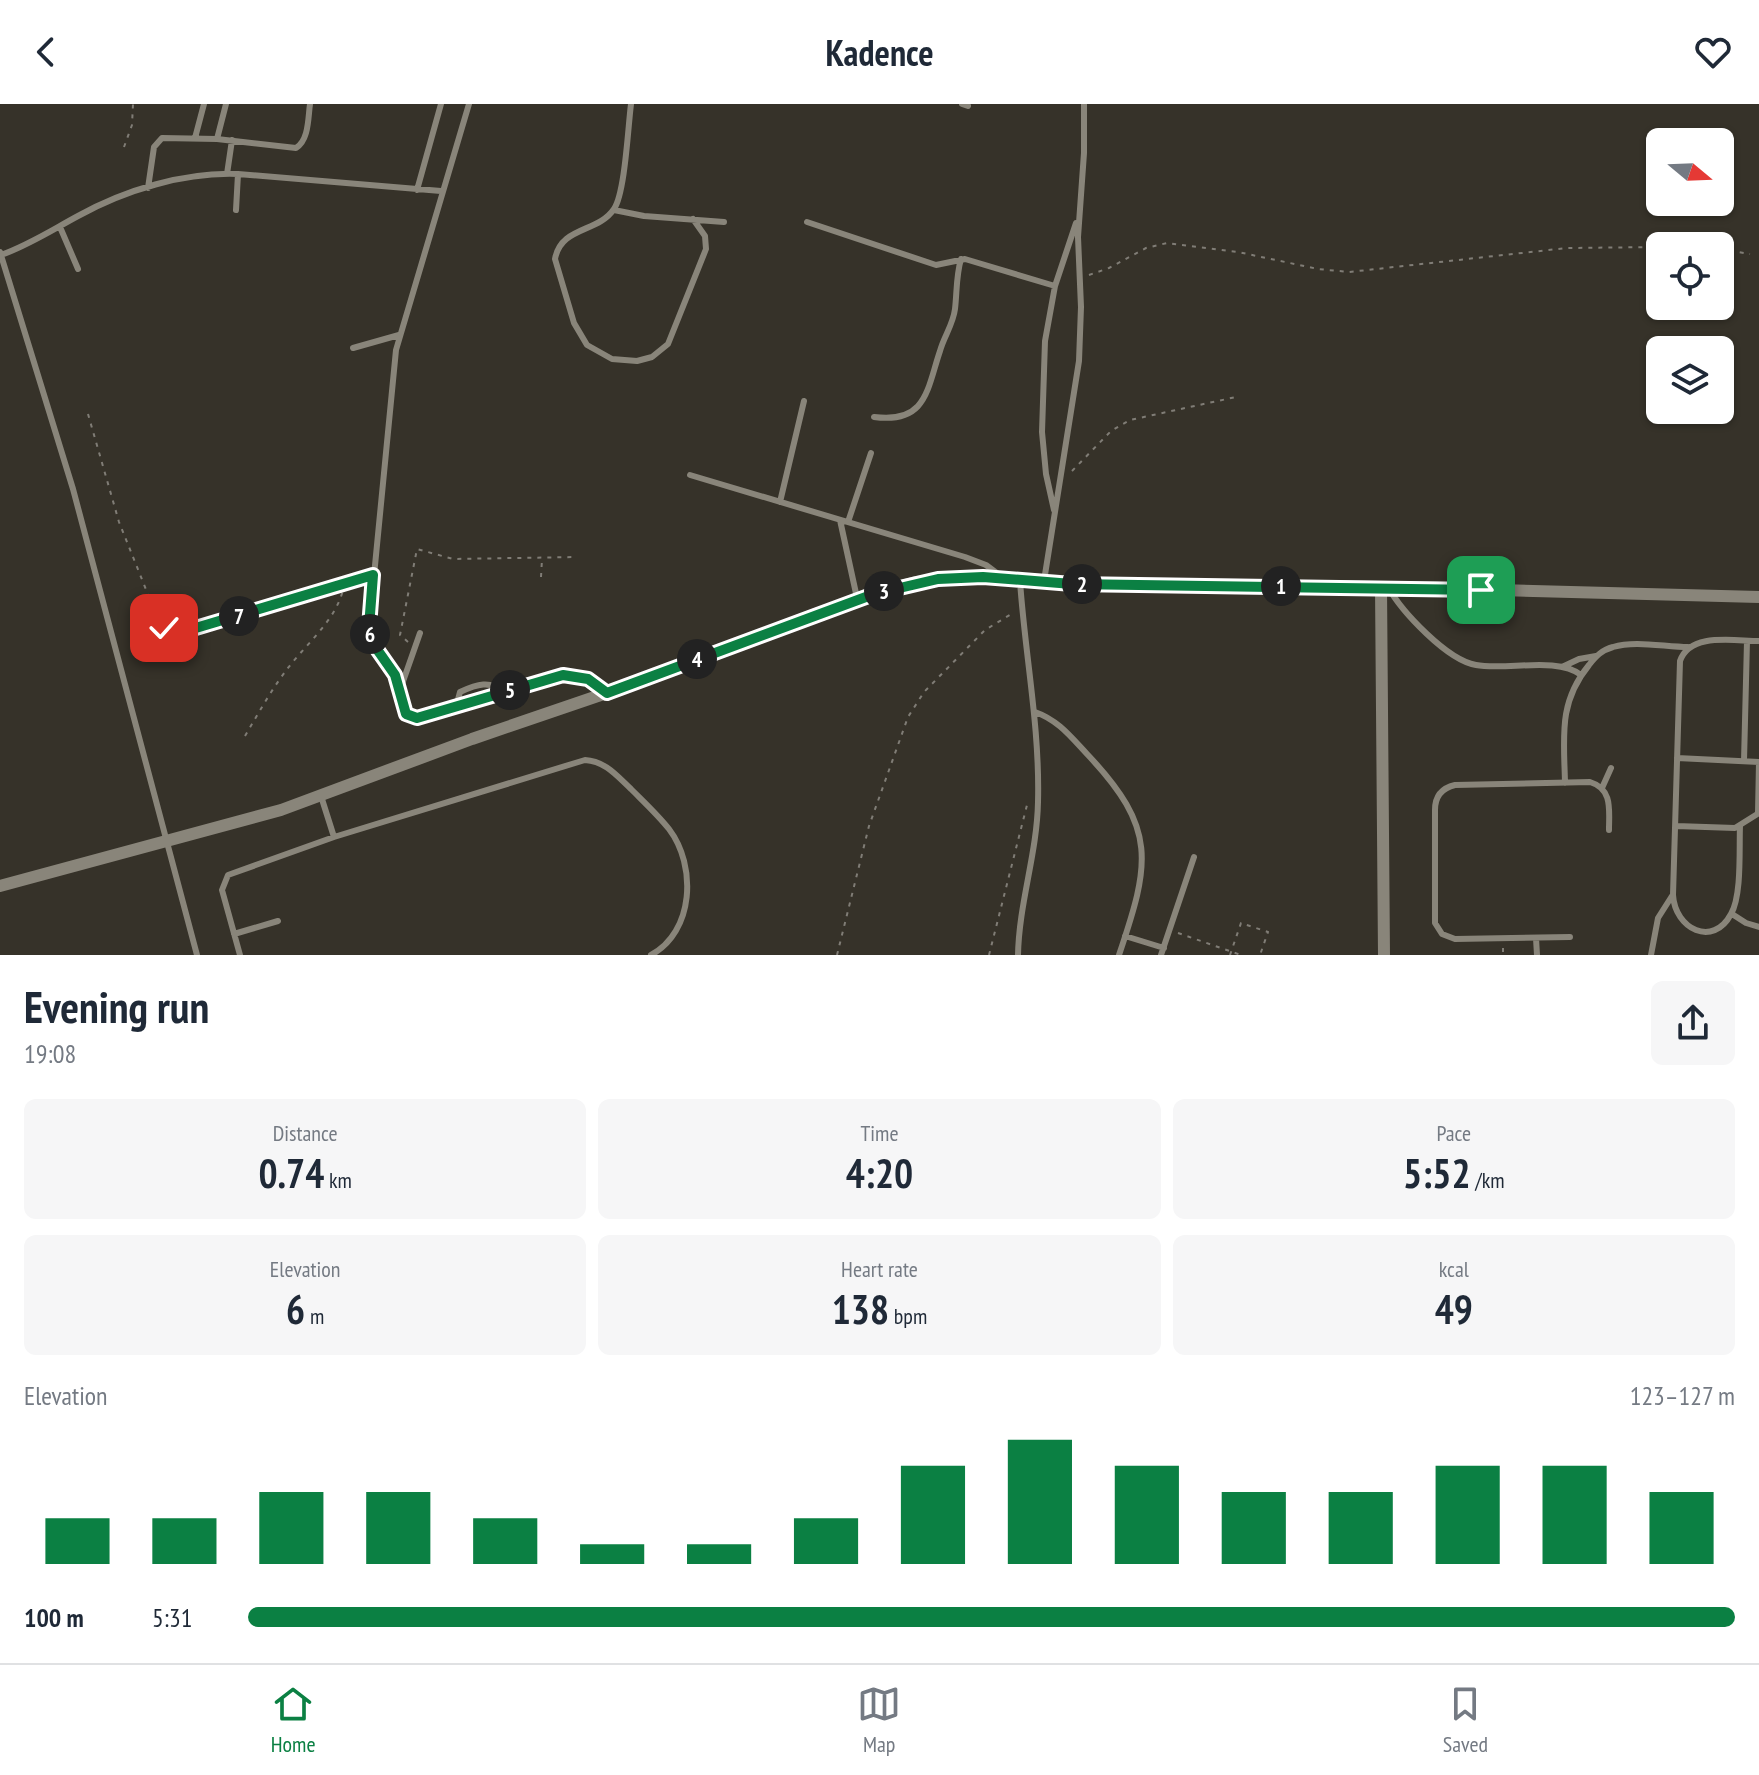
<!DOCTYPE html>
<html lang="en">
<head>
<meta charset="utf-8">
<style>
	body { margin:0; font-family:"PT Sans Narrow",sans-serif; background:#f6f6f7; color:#1f2937; height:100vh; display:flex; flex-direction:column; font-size:30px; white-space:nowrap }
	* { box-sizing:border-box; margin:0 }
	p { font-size:26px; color:#747a83 }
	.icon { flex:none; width:44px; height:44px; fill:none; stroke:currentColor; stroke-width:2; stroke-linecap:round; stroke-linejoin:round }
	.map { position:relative; height:851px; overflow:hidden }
	.details { display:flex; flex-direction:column; background:#fff; flex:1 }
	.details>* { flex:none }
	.needle { width:52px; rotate:109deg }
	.buttons { position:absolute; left:1646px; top:24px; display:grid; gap:16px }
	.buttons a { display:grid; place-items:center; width:88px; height:88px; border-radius:12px; background:#fff; box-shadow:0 2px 6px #0004; font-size:40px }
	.pin { position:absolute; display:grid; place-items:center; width:68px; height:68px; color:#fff; margin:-34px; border-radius:16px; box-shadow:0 4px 12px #0006 }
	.km { position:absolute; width:40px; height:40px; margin:-20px; border-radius:50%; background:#222; color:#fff; font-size:22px; line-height:40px; text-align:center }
	.round { display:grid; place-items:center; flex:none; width:84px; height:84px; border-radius:12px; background:#f6f6f7 }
	.headline { display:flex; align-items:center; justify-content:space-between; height:136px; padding:0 24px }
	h1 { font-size:44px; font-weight:800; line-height:60px }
	.metrics { display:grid; grid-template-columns:repeat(3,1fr); gap:12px; height:136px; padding:8px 24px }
	.metrics div { display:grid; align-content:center; border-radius:12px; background:#f6f6f7; text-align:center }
	.metrics b { font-size:40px; font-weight:800 }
	.metrics small { font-size:22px; font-weight:400 }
	.metrics p { font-size:22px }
	.chart { height:224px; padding:16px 24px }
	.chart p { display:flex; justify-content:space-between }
	.chart svg { width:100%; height:144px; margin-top:8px; stroke:#0b8043; stroke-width:6 }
	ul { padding:0 24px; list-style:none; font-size:26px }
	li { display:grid; grid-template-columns:128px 96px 1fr; align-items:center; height:60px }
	li i { height:20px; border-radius:10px; background:#0b8043 }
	header { display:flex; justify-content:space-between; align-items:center; height:104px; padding:0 24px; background:#fff; font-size:36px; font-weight:800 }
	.dock { display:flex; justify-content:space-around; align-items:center; height:112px; border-top:2px solid #e0e1e3; background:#fff; font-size:22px; color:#747a83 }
	.dock a { display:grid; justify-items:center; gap:4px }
	.dock .active { color:#0b8043 }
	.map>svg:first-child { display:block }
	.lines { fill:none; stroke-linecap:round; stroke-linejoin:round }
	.path { stroke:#807d76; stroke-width:2; stroke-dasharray:4 6; stroke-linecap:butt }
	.lane { stroke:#89857a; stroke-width:6 }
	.street { stroke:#89857a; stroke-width:12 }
	.route-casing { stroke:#fff; stroke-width:16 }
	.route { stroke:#0b8043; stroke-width:10 }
</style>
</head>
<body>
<header><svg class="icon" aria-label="back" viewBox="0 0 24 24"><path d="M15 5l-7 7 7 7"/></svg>Kadence<svg class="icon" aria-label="heart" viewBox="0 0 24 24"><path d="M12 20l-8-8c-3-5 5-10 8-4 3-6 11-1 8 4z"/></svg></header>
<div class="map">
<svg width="1759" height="851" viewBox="0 0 1759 851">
	<rect width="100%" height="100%" fill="#363229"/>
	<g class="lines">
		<path class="path" d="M124,43L132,21L133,0
			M1720,145L1750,150
			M1089,171L1109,164L1146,144L1167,139L1238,148L1318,165L1349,168L1567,144L1660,143
			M88,310L119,418L159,518L168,527L179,529L364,473
			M1072,367L1111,327L1130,316L1236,293
			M541,473L542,455
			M408,538L400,531L417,445L453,455L576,453
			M245,632C258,610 270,588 285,568C305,540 338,516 344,481
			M1178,829L1241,851
			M1503,844V851
			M837,851L869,722L908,613L924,588L985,526L1013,509
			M989,851L1027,701
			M1230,851L1241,819L1268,828L1260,851"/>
		<path class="lane" d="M469,0L396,246L369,523C374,543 389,555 396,574C401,588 398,607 413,614L563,571L588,575L607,589
			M631,0C628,23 625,89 614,105C598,129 561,122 555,155L574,219L587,241L612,255L637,257L652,253L668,240L706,145L705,132L693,115
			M962,0L968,2
			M195,34L204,0
			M217,35L226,0
			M227,70L232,36
			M148,84L154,43L162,34L217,35L296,44C309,36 308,14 310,0
			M417,86L441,0
			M236,106L238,70
			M614,106L644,112L724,118
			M807,118L936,161L965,155L1055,182
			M60,123L78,165
			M0,148L73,385L197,851
			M1,151C29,141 52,126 78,112C125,86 184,68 238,70L441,87
			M353,244L399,231
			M874,313C927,320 927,285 940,247C944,232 953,221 955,205C957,188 956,172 961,155
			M690,371L965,453L986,461L1002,473
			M780,398L804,297
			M1054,406L1046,370L1042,328L1045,237L1055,182L1076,119
			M840,416L857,494
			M848,418L871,349
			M1044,477L1079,257L1081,203L1078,133L1084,49V0
			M1388,483C1402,508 1447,556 1476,561C1505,567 1557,552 1581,571
			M1562,563L1579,555L1596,552
			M400,586L420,529
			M456,603L460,588C477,580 490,576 505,588
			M1035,608C1058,616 1071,633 1087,650C1158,725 1150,759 1119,851
			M1677,654L1759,658
			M1744,657L1747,537
			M1565,679C1564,633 1558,599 1589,561C1596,552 1602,546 1613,543C1635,536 1665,543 1688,543
			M1602,684L1611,664
			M321,692L334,733
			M1758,709L1759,658
			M1676,722L1735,724L1759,709
			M1740,722C1739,745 1742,791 1731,810C1713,844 1675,825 1673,791L1680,557C1690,528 1734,537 1759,537
			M1732,810L1746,819L1759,823
			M234,830L278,817
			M1125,832L1164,844
			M1570,833L1455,835L1442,830L1435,819V706C1435,692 1442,684 1455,681L1590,678C1613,685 1609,706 1609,726
			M1536,834L1537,851
			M240,851L222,786L228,771L334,733L585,656C605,657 617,672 631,685C644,698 658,711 669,725C697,762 694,828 651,851
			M1018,851C1019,799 1037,750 1038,698C1040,623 1025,551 1020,477
			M1161,851L1194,753
			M1651,851L1658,814L1672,792"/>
		<path class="street" d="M1381,483L1384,851
			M0,782L281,706L472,635L630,581L813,511L874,490L916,478L983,473L1072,480L1388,483L1759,493"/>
	</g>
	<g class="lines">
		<defs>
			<path id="route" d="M164,524L179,529L373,471L369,523L374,541L395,571L406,610L417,614L563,571L588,575L607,589L874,490L938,475L983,473L1072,480L1481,486"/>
		</defs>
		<use href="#route" class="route-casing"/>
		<use href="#route" class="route"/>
	</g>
</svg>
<div class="buttons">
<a><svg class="needle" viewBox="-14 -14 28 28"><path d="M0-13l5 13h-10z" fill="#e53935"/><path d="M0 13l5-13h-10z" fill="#747a83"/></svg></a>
<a><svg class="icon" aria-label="locate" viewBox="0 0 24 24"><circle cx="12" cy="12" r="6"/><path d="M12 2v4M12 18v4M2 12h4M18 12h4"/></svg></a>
<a><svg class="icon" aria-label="layers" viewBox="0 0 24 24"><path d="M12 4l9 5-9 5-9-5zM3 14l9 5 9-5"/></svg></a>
</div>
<div class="pin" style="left:1481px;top:486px;background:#1e9e55"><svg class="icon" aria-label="arrive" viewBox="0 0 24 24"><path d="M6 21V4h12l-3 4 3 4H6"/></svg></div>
<div class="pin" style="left:164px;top:524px;background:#d93025"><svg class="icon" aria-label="check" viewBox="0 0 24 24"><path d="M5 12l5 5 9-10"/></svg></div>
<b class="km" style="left:1281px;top:482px">1</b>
<b class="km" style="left:1082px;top:480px">2</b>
<b class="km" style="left:884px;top:487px">3</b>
<b class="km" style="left:697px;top:555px">4</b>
<b class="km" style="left:510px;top:586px">5</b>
<b class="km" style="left:370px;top:530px">6</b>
<b class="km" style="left:239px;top:512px">7</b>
</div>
<section class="details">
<div class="headline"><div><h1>Evening run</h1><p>19:08</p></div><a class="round"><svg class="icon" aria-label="share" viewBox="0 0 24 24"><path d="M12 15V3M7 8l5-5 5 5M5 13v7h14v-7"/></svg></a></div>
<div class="metrics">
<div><p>Distance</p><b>0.74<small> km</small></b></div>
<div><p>Time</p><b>4:20</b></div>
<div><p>Pace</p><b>5:52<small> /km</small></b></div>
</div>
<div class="metrics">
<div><p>Elevation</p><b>6<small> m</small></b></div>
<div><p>Heart rate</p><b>138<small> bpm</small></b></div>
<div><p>kcal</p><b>49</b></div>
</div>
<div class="chart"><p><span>Elevation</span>123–127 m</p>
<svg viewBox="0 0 160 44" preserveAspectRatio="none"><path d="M5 44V30M15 44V30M25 44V22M35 44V22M45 44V30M55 44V38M65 44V38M75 44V30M85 44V14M95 44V6M105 44V14M115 44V22M125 44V22M135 44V14M145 44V14M155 44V22"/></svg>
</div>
<ul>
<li><b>100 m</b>5:31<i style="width:100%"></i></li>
</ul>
</section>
<nav class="dock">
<a class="active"><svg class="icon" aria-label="home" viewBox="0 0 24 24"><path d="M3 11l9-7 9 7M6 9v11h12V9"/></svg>Home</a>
<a><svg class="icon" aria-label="map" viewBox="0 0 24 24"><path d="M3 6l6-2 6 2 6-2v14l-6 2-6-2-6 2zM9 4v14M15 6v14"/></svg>Map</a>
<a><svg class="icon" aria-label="saved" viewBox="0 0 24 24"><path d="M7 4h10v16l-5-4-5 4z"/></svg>Saved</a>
</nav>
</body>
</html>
